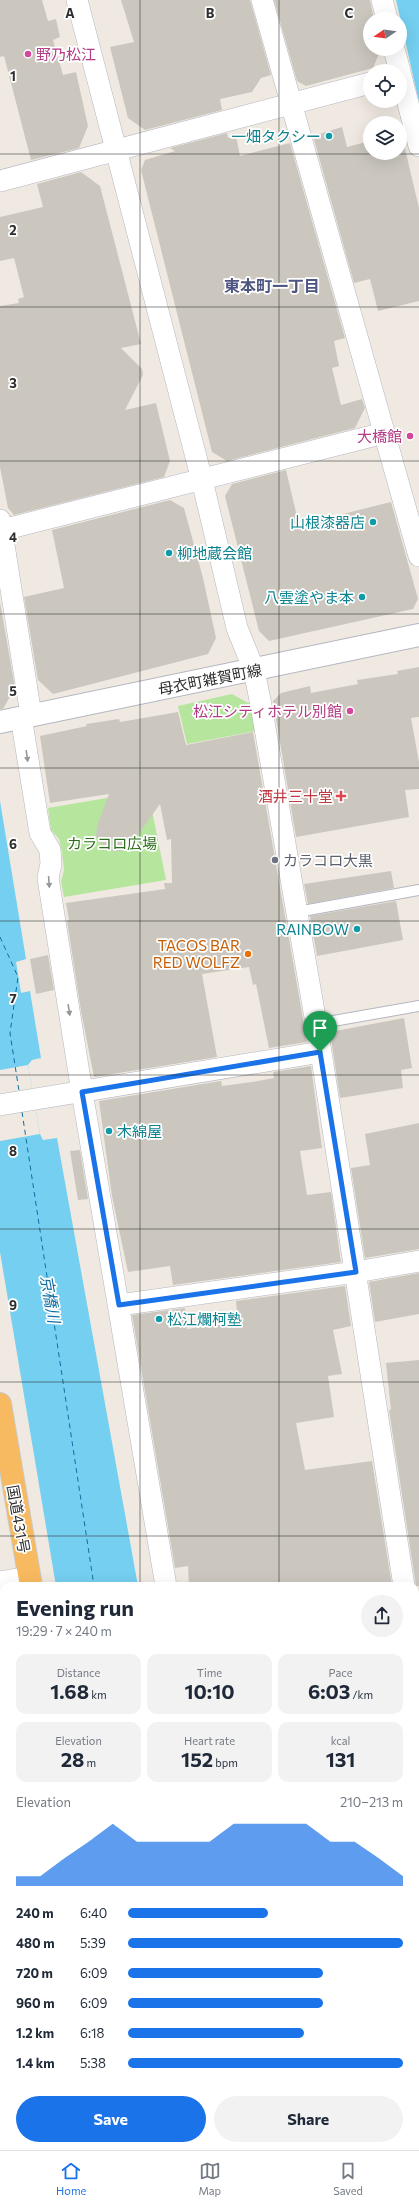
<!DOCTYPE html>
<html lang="en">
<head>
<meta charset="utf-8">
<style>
	body { margin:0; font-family:Commissioner,"Noto Sans JP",sans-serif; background:#f2f2f3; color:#1f2937; height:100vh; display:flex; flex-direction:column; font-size:15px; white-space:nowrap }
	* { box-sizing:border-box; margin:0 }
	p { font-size:13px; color:#747a83 }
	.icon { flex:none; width:22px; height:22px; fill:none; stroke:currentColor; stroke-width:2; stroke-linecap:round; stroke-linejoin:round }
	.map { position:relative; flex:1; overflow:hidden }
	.panel { position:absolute; left:0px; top:1582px; width:419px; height:568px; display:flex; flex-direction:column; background:#fff; border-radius:12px 12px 0 0; box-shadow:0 4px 16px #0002 }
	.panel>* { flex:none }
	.needle { width:26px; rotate:257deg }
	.tools { position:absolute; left:363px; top:12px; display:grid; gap:8px }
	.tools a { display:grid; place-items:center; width:44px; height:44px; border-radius:50%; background:#fff; box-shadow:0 4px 16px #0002; font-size:20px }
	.pin { position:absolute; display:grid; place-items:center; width:34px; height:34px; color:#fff; margin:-41px -17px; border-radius:50% 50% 50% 0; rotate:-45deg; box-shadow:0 0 4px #0007 }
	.pin .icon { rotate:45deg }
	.round { display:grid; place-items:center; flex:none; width:42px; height:42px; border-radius:21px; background:#f2f2f3 }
	.head { display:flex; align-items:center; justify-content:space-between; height:68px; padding:0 16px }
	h1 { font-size:22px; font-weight:700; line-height:30px }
	.figures { display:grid; grid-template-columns:repeat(3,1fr); gap:6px; height:68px; padding:4px 16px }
	.figures div { display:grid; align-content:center; border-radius:10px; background:#f2f2f3; text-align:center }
	.figures b { font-size:20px; font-weight:700 }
	.figures small { font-size:11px; font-weight:400 }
	.figures p { font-size:11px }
	.chart { height:112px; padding:8px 16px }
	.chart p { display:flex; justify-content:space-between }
	.chart svg { width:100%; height:72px; margin-top:4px; fill:#1a73e8; opacity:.7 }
	.action { display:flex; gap:8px; margin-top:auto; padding:8px 16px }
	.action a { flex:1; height:46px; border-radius:24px; background:#1a73e8; color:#fff; font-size:16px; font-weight:700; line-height:46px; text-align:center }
	.action a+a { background:#f2f2f3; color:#1f2937 }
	ul { padding:0 16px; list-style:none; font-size:13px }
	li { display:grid; grid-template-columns:64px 48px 1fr; align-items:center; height:30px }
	li i { height:10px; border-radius:5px; background:#1a73e8 }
	.menu { display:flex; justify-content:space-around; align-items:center; height:56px; border-top:1px solid #e0e1e3; background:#fff; font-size:11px; color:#747a83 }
	.menu a { display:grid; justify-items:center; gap:2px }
	.menu .current { color:#1a73e8 }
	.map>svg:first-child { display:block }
	.green { fill:#b6e59e }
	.water { fill:#75cff0 }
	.pier { fill:#efe9e1 }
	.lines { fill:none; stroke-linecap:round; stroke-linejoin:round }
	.ferry { stroke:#0d6fa3; stroke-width:1; stroke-dasharray:5 4; stroke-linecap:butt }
	.building { fill:#cbc7bf }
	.service-casing { stroke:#b4b7c1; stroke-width:12 }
	.minor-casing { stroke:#b4b7c1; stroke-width:22 }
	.secondary-casing { stroke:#b4b7c1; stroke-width:24 }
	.primary-casing { stroke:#c9c9c9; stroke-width:24 }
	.trunk-casing { stroke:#c9c9c9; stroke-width:24 }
	.service { stroke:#fff; stroke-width:10 }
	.minor { stroke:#fff; stroke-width:21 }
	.secondary { stroke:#fff; stroke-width:22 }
	.primary { stroke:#f2d163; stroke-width:22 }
	.trunk { stroke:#f8ba60; stroke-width:22 }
	.oneway { fill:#969696 }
	.route-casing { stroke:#fff; stroke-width:8 }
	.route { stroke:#1a73e8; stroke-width:5 }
	.grid { fill:none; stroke:#2e2e2e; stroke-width:1; stroke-opacity:0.55 }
	.hotel-dot { fill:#d1479c; stroke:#fff; stroke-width:1.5 }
	.culture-dot { fill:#0f9aa8; stroke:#fff; stroke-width:1.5 }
	.health-dot { fill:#e0444e; stroke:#fff; stroke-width:1.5 }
	.worship-dot { fill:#6b7280; stroke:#fff; stroke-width:1.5 }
	.food-dot { fill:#e8710a; stroke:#fff; stroke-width:1.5 }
	.labels { text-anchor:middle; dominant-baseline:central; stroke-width:3.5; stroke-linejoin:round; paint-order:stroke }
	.hotel-label { font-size:15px; fill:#b23c85; stroke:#fff; text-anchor:end }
	.culture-label { font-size:15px; fill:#0d838f; stroke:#fff; text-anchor:end }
	.street-label { font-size:15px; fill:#2e2e2e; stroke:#fff }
	.health-label { font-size:15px; fill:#be3a42; stroke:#fff; text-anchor:end }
	.park-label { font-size:15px; fill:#2c6e1b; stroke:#fff }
	.worship-label { font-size:15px; fill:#5b616d; stroke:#fff; text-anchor:start }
	.food-label { font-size:15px; fill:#c56008; stroke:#fff; text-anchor:end }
	.neighbourhood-label { font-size:16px; font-weight:bold; fill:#4d5680; stroke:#fff }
	.water-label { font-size:16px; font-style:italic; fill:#0d6fa3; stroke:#fff }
	.grid-label { font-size:13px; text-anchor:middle; font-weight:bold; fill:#2e2e2e; stroke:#fff; stroke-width:3.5; stroke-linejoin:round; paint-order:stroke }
</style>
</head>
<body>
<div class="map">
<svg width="419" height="2150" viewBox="0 0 419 2150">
	<rect width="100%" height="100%" fill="#efe9e1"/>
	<path class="green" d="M232,694L250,704L256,731L187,744L178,706Z
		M148,791L166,880L64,897L61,882L64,870L62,852L59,839L51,830L48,808Z"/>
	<path class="water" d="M396,0H419V102Z
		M0,801L26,959L16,962L21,993L30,991L41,1058L32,1060L28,1065L40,1134L43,1140L57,1138L138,1586H56L0,1252Z
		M138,2146H238V2150H139Z"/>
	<path class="pier" d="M28,1065L40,1134L0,1141V1070Z"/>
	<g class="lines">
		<path class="ferry" d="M0,937L18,977L10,1033L19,1091
			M22,1112L94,1586
			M180,2146V2150"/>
	</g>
	<path class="building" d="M0,0H42L48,21L56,19L60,37L53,40L63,75L76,72L88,126L79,148L31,160L4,56L0,57Z
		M121,0H250L271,75L261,78L252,92L220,99L222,110L145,130L128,118L110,47L134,42Z
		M274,0H370L374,19H370V49H381L373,68L306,86L297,81Z
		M342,127L347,147L370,141V153H400L401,132L419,208V301L378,311L370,279L354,283L313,136Z
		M227,133L228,138L236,136L240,156L290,143L345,338L334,341L339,366L332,368L341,405L362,399L365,408L355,428L227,461L212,452L141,170L145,160L175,151L170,148Z
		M81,172L100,186L141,344L121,348L142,369L143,375L125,410L156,403L170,461L164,477L14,515L8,508L0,467V306L19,303L18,299L24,297L14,258L0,261V217L43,207L37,184Z
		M286,470L299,525L391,502L418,599L413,609L269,641L259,631L225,496L232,484Z
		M170,500L184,508L203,578L216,638L208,654L53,694L38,680L24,597L64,588L52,530Z
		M0,602L15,688L3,709H0Z
		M419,667V717L411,718L419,762V789L405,790L409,817L296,837L273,701L281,693L310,686L311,693L358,684L357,680L398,674L397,671Z
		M178,712L186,745L253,732L307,1042L269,1048L256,984L253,985L249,967L202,974L217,1057L94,1077L81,1011L67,921L69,920L66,903L165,889L164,883H172L171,839L167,840L160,804L128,849L115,852L103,846L96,836L97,826L109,794L50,803L40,736L87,726L86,724L119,719L120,722Z
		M391,871L394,888L308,904L304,884Z
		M396,901L403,940L317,956L310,916Z
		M48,955L54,990L36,994L30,959Z
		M404,1018L412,1068L401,1070L403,1088L340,1098L330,1032Z
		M311,1066L322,1148L300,1151L307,1195L331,1192L341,1262L173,1285L170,1266L128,1272L112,1196L99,1101L221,1081L222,1086L252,1082L274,1078L273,1072Z
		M419,1123V1249L365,1258L351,1168L370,1165L365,1134Z
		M80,1150L88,1199L78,1200L70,1151Z
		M419,1273V1314L375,1322L369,1282Z
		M345,1286L351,1326L333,1330L342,1374L328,1376L334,1417L296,1423L305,1470L372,1461L392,1586H189L188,1566L175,1568L132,1315L185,1308L187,1329L238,1322L236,1301Z
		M419,1360V1586H416L389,1410H391L386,1363Z"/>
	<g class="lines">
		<defs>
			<path id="service" d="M297,912L419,890
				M316,1024L419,1006"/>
			<path id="minor" d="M77,0L202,480L237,628L254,670L261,705L321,1052L404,1586
				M262,0L419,556
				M382,0L387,19
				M394,49L400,71
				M400,72L419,146
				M0,181L370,83
				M0,520L31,715
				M2,530L384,433
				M21,717L40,833L50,850L51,864L48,878L82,1092L166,1586
				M0,1105L321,1052
				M119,1305L356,1272L419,1261
				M0,1582L29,1577
				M415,1654L419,1680
				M0,1702H4
				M252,2146V2150"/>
			<path id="secondary" d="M0,722L419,635"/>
			<path id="primary" d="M0,1825L4,1824"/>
			<path id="trunk" d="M0,1404L31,1586
				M415,1721L419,1720
				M415,1759L419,1758"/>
		</defs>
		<use href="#service" class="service-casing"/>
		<use href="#minor" class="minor-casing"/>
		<use href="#secondary" class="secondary-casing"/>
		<use href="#primary" class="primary-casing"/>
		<use href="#trunk" class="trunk-casing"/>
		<use href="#service" class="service"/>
		<use href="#minor" class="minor"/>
		<use href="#secondary" class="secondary"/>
		<use href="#primary" class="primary"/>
		<use href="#trunk" class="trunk"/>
	</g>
	<defs><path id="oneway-solid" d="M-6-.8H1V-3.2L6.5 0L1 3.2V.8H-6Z"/></defs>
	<g class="oneway">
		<use href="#oneway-solid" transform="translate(27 756) rotate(82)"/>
		<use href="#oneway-solid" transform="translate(49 882) rotate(86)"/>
		<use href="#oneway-solid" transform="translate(69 1010) rotate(81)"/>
	</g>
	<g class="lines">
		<defs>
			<path id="route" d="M320,1052L356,1272L119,1305L82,1092Z"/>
		</defs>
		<use href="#route" class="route-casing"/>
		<use href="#route" class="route"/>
	</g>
	<path class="grid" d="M140,0V1586M279,0V1586M0,154H419M0,307H419M0,461H419M0,614H419M0,768H419M0,921H419M0,1075H419M0,1229H419M0,1382H419M0,1536H419M0,1689H4M415,1689H419M0,1843H4M415,1843H419M0,1996H4M415,1996H419M140,2146V2150M279,2146V2150"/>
	<g class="hotel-dot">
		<circle cx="28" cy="54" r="4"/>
		<circle cx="410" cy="436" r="4"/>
		<circle cx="350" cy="711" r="4"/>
	</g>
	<g class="culture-dot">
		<circle cx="329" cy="136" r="4"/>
		<circle cx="373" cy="522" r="4"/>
		<circle cx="169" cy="553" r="4"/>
		<circle cx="362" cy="597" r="4"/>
		<circle cx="357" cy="929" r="4"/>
		<circle cx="109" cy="1131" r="4"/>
		<circle cx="159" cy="1319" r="4"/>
	</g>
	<path class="health-dot" d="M339 790h4v4h4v4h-4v4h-4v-4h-4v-4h4z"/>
	<circle class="worship-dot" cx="275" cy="860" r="4"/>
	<circle class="food-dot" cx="248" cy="954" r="4"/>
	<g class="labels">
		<g class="hotel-label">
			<text x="36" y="54" text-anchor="start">野乃松江</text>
			<text x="402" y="436">大橋館</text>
			<text x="342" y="711">松江シティホテル別館</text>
		</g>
		<g class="culture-label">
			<text x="321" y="136">一畑タクシー</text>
			<text x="365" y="522">山根漆器店</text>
			<text x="177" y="553" text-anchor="start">柳地蔵会館</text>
			<text x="354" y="597">八雲塗やま本</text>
			<text x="349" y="929">RAINBOW</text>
			<text x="117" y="1131" text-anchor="start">木綿屋</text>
			<text x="167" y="1319" text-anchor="start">松江爛柯塾</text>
		</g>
		<g class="street-label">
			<text transform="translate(210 679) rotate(-11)">母衣町雑賀町線</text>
			<text transform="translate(19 1519) rotate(80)">国道431号</text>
		</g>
		<g class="health-label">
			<text x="333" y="796">酒井三十堂</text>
		</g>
		<g class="park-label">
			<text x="112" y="843">カラコロ広場</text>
		</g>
		<g class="worship-label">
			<text x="283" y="860">カラコロ大黒</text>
		</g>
		<g class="food-label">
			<text x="240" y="945">TACOS BAR<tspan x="240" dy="17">RED WOLFZ</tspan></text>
		</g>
		<g class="neighbourhood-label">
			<text x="272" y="285">東本町一丁目</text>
		</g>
		<g class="water-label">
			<text transform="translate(51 1299) rotate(80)">京橋川</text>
		</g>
	</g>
	<g class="grid-label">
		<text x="70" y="18">A</text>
		<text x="210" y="18">B</text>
		<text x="349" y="18">C</text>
		<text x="13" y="81">1</text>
		<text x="13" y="235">2</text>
		<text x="13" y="388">3</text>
		<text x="13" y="542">4</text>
		<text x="13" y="696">5</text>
		<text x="13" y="849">6</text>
		<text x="13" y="1003">7</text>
		<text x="13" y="1156">8</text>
		<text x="13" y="1310">9</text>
	</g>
</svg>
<div class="tools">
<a><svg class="needle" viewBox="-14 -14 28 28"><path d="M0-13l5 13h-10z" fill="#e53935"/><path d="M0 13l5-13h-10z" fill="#747a83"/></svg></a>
<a><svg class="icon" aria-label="locate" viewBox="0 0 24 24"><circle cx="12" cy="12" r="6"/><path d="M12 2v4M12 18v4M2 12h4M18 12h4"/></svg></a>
<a><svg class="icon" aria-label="layers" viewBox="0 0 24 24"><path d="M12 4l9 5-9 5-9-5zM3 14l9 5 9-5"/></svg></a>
</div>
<div class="pin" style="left:320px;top:1052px;background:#1e9e55"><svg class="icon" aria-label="arrive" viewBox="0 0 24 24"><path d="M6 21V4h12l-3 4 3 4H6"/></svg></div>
<section class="panel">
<div class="head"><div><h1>Evening run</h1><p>19:29 · 7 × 240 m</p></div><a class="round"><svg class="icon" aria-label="share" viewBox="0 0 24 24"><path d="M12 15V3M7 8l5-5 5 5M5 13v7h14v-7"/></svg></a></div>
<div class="figures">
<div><p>Distance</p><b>1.68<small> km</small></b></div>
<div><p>Time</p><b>10:10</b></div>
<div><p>Pace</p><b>6:03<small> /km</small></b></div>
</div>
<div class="figures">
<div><p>Elevation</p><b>28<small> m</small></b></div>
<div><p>Heart rate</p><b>152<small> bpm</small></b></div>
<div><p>kcal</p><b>131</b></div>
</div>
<div class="chart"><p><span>Elevation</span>210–213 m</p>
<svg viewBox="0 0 160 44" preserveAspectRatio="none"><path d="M0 44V38L10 38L20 27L30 17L40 6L50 17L60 17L70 17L80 17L90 6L100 6L110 6L120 6L130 17L140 17L150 27L160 38V44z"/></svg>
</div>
<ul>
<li><b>240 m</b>6:40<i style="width:51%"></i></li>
<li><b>480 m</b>5:39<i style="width:100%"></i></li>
<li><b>720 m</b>6:09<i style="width:71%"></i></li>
<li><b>960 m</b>6:09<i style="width:71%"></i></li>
<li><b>1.2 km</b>6:18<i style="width:64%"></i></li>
<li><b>1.4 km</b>5:38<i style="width:100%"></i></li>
</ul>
<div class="action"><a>Save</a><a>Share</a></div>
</section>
</div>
<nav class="menu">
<a class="current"><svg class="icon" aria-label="home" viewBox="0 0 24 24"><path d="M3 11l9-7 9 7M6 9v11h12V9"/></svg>Home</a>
<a><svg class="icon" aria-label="map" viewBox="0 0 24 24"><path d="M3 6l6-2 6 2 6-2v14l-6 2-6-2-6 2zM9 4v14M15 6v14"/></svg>Map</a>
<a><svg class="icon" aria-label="saved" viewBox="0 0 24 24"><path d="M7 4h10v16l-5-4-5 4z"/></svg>Saved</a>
</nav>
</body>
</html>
